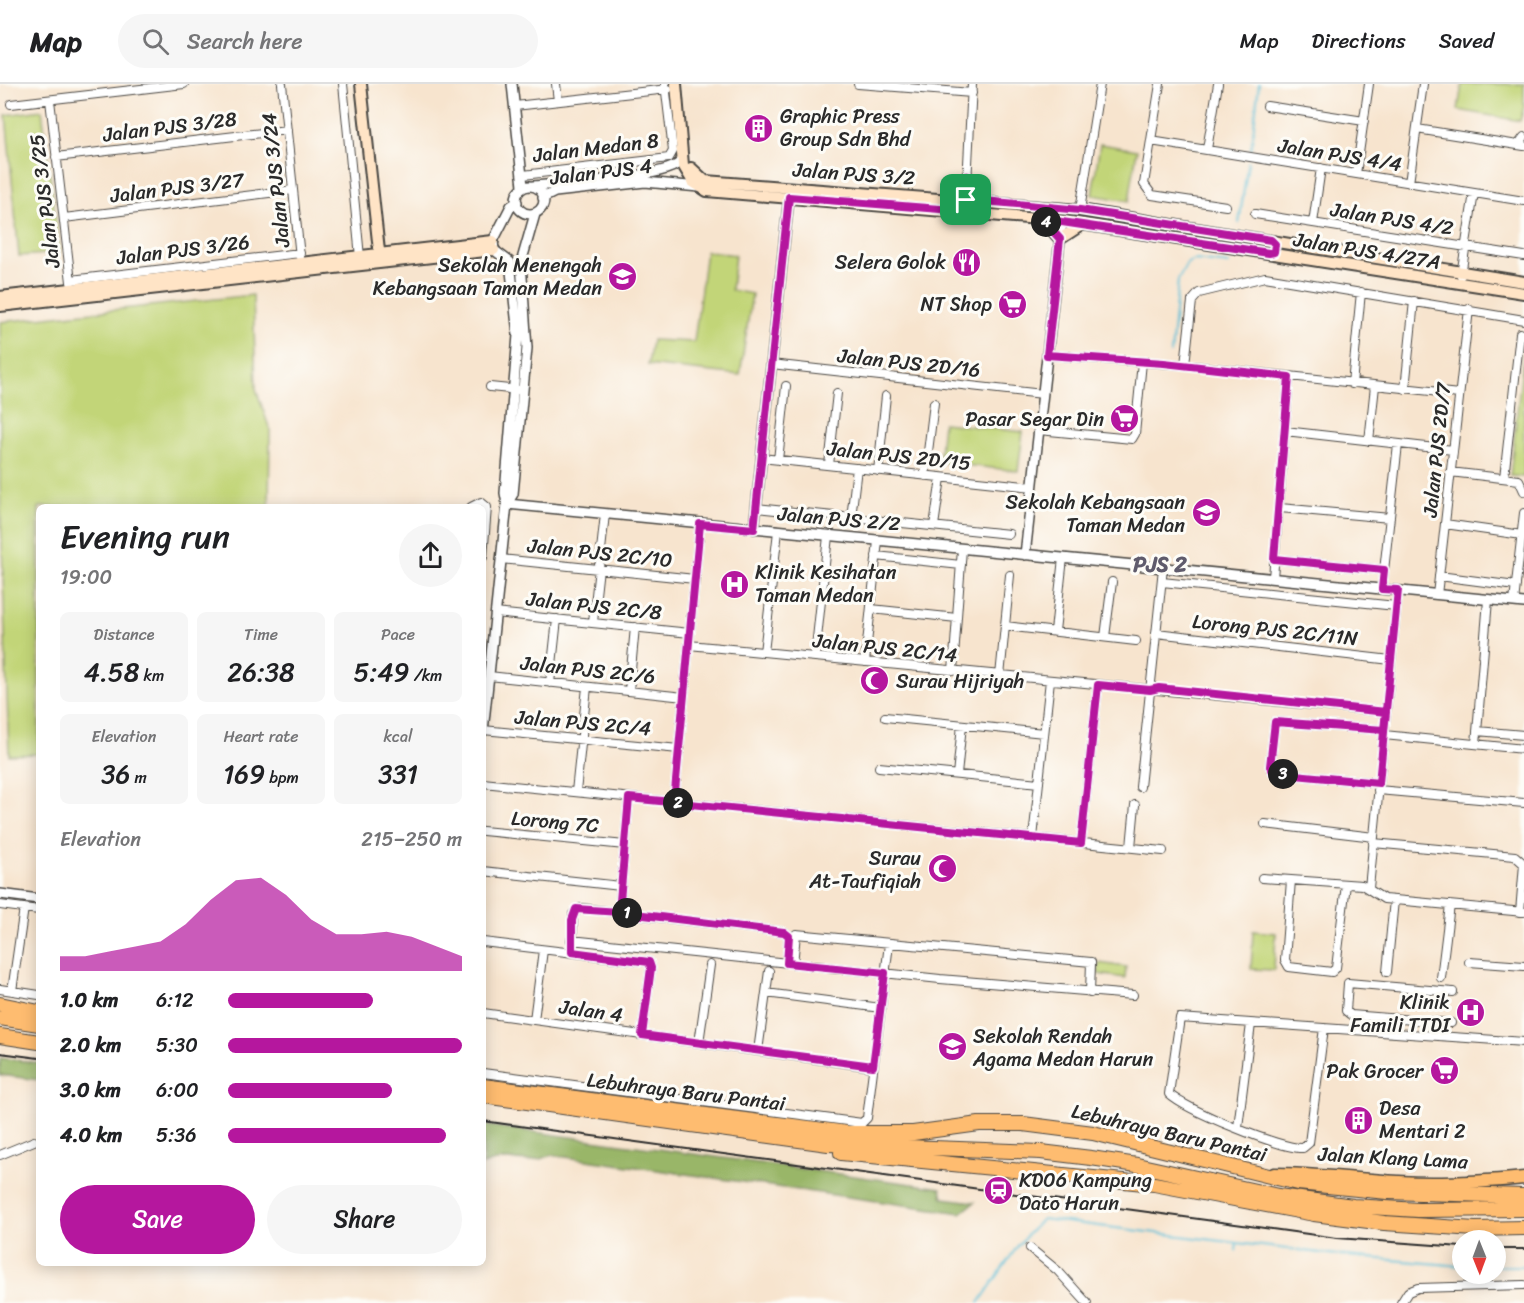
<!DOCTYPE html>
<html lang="en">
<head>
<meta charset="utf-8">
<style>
	body { margin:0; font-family:Sriracha,sans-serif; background:#f6f6f6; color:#202124; height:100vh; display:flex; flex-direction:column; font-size:22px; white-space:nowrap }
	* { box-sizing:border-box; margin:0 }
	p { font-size:20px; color:#757577 }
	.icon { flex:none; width:33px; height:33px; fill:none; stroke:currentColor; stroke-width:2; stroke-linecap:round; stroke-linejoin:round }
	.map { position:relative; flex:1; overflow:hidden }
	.details { position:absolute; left:36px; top:420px; width:450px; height:762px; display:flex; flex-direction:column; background:#fff; border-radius:9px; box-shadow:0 3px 15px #0003 }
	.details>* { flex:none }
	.needle { width:39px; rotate:179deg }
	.buttons { position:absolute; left:1452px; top:1146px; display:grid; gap:12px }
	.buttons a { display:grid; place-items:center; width:54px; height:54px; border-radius:50%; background:#fff; box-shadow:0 3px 15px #0003; font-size:30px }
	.pin { position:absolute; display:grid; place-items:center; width:51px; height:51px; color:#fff; margin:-26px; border-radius:12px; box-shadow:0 3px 9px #0006 }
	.km { position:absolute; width:30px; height:30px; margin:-15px; border-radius:50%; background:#222; color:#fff; font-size:16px; line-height:30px; text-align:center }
	.round { display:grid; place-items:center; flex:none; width:63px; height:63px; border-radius:32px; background:#f6f6f6 }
	.summary { display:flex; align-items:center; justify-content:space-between; height:102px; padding:0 24px }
	h1 { font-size:33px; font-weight:600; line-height:45px }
	.metrics { display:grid; grid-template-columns:repeat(3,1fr); gap:9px; height:102px; padding:6px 24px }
	.metrics div { display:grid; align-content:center; border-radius:9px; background:#f6f6f6; text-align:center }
	.metrics b { font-size:26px; font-weight:600 }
	.metrics small { font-size:16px; font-weight:400 }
	.metrics p { font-size:16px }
	.chart { height:168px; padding:12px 24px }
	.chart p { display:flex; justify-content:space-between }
	.chart svg { width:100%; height:108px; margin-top:6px; fill:#b5179e; opacity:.7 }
	.primary-button { display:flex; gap:12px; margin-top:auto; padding:12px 24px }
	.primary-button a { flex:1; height:69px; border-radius:36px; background:#b5179e; color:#fff; font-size:24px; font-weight:600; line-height:69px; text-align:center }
	.primary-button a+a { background:#f6f6f6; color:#202124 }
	ul { padding:0 24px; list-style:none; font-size:20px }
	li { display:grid; grid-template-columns:96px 72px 1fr; align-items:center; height:45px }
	li i { height:15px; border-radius:8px; background:#b5179e }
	header { display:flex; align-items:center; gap:36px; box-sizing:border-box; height:84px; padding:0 30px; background:#fff; border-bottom:2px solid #e0e0e0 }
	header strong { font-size:28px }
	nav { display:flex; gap:33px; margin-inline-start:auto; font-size:21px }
	.search { width:420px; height:54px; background:#f6f6f6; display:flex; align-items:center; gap:15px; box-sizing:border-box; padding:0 21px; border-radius:33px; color:#757577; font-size:22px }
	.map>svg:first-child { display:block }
	.green { fill:#c2d578; stroke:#768052; stroke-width:1.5 }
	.forest { fill:#99b668; stroke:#62704a; stroke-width:1.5 }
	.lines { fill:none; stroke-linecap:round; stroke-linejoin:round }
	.stream { stroke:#59bed7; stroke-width:2 }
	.minor-casing { stroke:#4a4743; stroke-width:10 }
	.tertiary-casing { stroke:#4a4743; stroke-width:12 }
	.secondary-casing { stroke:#4a4743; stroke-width:14 }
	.primary-casing { stroke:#4a4743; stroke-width:15 }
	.motorway-casing { stroke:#4a4743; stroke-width:16 }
	.minor { stroke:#fff; stroke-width:8 }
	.tertiary { stroke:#fff; stroke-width:9 }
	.secondary { stroke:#ffe4c6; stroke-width:10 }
	.primary { stroke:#febc70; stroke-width:12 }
	.motorway { stroke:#febc70; stroke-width:14 }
	.rail { stroke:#2b2b2b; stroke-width:2 }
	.route-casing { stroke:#fff; stroke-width:12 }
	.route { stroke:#b5179e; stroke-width:8 }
	.labels { text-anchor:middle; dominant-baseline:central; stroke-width:6; stroke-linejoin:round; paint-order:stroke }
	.poi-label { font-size:20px; fill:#2b2b2b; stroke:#fdfcf7; text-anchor:end }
	.street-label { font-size:20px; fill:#2b2b2b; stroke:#fdfcf7 }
	.quarter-label { font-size:22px; font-weight:bold; fill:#5f5b6c; stroke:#fdfcf7 }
</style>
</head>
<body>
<header>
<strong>Map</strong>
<div class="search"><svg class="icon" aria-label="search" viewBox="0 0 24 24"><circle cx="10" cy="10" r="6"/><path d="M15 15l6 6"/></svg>Search here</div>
<nav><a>Map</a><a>Directions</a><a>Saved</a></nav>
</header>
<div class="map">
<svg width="1524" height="1219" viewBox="0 0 1524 1219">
	<rect width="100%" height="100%" fill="#fdfcf7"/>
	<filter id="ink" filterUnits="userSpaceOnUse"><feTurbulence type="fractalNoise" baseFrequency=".0167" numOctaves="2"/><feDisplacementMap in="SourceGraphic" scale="12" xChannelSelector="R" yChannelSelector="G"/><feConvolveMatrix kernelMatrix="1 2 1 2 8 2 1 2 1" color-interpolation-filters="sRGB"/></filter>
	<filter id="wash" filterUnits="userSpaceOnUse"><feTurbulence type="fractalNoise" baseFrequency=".008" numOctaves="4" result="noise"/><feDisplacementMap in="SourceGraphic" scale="24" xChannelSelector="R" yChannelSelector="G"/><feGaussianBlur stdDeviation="1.35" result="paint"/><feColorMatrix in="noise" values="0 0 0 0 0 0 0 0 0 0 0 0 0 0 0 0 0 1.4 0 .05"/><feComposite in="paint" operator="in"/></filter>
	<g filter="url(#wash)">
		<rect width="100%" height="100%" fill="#f7e4ce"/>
		<path class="green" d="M1462,0H1524V23L1520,37L1458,26Z
			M42,26L60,169L19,172L6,31Z
			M1100,60L1137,66L1129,117L1092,111Z
			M706,167L735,171L731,206L752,210L740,291L648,281L652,256L694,258Z
			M253,211L256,305L270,346L269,423H39V670L9,671L0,401V238Z
			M1524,266V393L1510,392Z
			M943,339L1023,348L1018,387L939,378Z
			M1253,847L1276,849L1274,886L1251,885Z
			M1099,879L1126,883L1125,894L1098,890Z"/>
		<path class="forest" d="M0,974L39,979V996L0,991Z
			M483,1041L941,1104L943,1114L975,1118L961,1129L551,1071C524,1084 510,1069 483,1081Z"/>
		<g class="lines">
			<path class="stream" d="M1251,66L1259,0
				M1239,139L1248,78
				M1171,269L1178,196L1187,179L1195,176L1229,180
				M1236,1167L1237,1159
				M1496,1182H1524
				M979,1219L1019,1160L1042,1135L1345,1172L1462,1182"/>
		</g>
	</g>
	<g filter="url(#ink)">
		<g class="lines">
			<defs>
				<path id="minor" d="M282,0L300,173
					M343,0L360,173
					M556,0L558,17
					M858,0L972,9
					M1160,0L1144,100L1152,111L1226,122
					M50,16L71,198
					M11,20L184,0
					M515,22L668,5
					M1267,22L1364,37
					M1417,45L1524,62
					M1151,57L1524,117
					M1518,61L1524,53
					M1207,65L1218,0
					M56,73L287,46
					M1356,90L1369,0
					M523,91L669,74L673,67L665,0
					M1409,99L1423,0
					M966,120L972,0
					M1080,126L1100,0
					M1255,130L1524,172
					M64,134L293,106
					M1313,139L1321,84
					M1461,191L1474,109
					M71,196L300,169
					M1047,271L1185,281L1459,310
					M771,280L1043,310
					M1185,281L1192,217L1199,209L1265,193L1524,236
					M1352,300L1361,208
					M490,303L519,306
					M1405,305L1414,217
					M1039,346L1132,355L1135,350L1142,278
					M1285,347L1453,366
					M1369,357L1375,302
					M761,374L1033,403
					M778,376L786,302
					M829,381L837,309
					M878,387L886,312
					M1450,388L1519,396L1524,407
					M925,392L934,319
					M1504,394L1520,249
					M471,423L481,418L487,423L483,473
					M756,424L1009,450
					M1280,424L1390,434
					M851,434L857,384
					M1445,440L1522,451
					M934,442L941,394
					M876,472L961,481
					M501,475L695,495
					M1274,475L1384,486
					M1439,492L1516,502
					M1273,494L1289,293
					M1162,498L1396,522
					M1382,505L1398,360
					M1437,511L1469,225
					M1514,518L1524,429
					M871,525L957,534
					M495,529L690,549
					M593,538L605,430
					M1005,542L1136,557
					M1055,547L1063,474
					M1156,549L1391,576
					M1105,553L1112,498
					M689,561L1386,628
					M764,568L778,447
					M815,573L828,452
					M865,578L878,457
					M953,587L962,465
					M489,592L684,613
					M1000,592L1010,491
					M550,599L557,535
					M629,607L635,543
					M885,633L1044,649
					M483,646L679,665
					M1477,647L1524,651
					M1384,651L1524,665
					M1476,660L1488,516
					M879,683L1039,699
					M957,691L962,641
					M483,699L1163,767
					M1379,699L1274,689L1270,682L1275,638L1384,646
					M1140,703L1163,484
					M1378,706L1524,719
					M576,708L587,603
					M674,718L700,440
					M1265,740L1374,753
					M483,747L625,761
					M1033,754L1050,596
					M1081,759L1098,601
					M1373,759L1515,772L1524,780L1520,828
					M1131,763L1135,721
					M483,787L621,802
					M1262,794L1362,801L1384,815L1524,828
					M1291,796L1285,876L1289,883L1332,888L1336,884L1346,800
					M1369,804L1398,506
					M0,821L39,826
					M619,828L629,714
					M571,856L940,895L1133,911
					M483,858L649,878L651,884L642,951
					M572,869L573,830L581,824L784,848L789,852L787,879
					M1469,878L1524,882
					M793,880L796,850L1091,878L1090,909
					M1387,888L1394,816
					M1441,894L1450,821
					M0,905L39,911
					M12,907L24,824
					M766,909L881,924
					M483,929L873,983
					M534,936L543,866
					M1451,939L1351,931L1346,927L1348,899L1453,908
					M1324,944L1309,1059L1303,1064C1281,1065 1186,1026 1169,1010L1180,934L1524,958
					M699,959L710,881
					M758,967L769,887
					M483,989L862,1039L867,1034L889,860
					M1238,1043L1251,940
					M0,1071L34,1057
					M1030,1164L1058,1187L1087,1219
					M1401,1219L1408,1208L1418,1204L1524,1201"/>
				<path id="tertiary" d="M512,0L523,102
					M533,102C559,100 672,94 682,76
					M516 116a14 14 0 1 1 28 0a14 14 0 1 1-28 0Z
					M543,114L555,108L645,98L699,103
					M507,420L1524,519
					M507,420L513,410L527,264L521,179L535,130
					M754,445L789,113
					M1025,471L1062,137
					M483,647L507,420L505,409L518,251L510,178L494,166L493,157L511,122L517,118
					M0,810L39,815"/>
				<path id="secondary" d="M361,0L380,176
					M676,0L683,81L693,98L707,107L1062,137L1524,209
					M691,84L705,97L1080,126L1524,198
					M967,92L973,106L984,117
					M1042,135L1060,155L1083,140
					M0,213L493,157
					M0,222L494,166"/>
				<path id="primary" d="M1274,1090C1316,1090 1357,1096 1399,1098C1441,1101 1482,1098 1524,1094"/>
				<path id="motorway" d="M0,920L39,928
					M0,934L39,940
					M0,952L39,958
					M483,1002L847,1049H913L979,1040H1023L1093,1049L1298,1099L1387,1108L1524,1112
					M483,1012L828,1060L1041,1068L1091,1074L1137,1081L1278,1112L1353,1122L1418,1126L1524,1125
					M841,1069L1154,1100L1314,1130L1384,1139L1475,1145L1524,1144"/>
			</defs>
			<use href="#minor" class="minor-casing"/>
			<use href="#tertiary" class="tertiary-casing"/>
			<use href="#secondary" class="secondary-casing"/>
			<use href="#primary" class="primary-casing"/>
			<use href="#motorway" class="motorway-casing"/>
			<use href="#minor" class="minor"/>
			<use href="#tertiary" class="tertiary"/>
			<use href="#secondary" class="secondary"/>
			<use href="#primary" class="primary"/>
			<use href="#motorway" class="motorway"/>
			<path class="rail" d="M0,969L39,974
				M483,1037L1337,1154L1462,1163
				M1496,1165H1524"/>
		</g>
	</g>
	<g class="lines" filter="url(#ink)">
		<defs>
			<path id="route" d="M966,116L965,127L789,113L754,445L700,440L674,718L629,714L619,828L784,848L789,852L787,879L885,889L873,982L642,951L651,884L649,878L572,868V836L576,825L619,828L629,714L842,735L849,736C926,743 1003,751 1081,759L1098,601L1150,606L1159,604L1386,628L1379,699L1274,689L1270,682L1275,638L1384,646C1389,600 1393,553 1398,506L1382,505L1384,486L1274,475L1289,293L1164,279L1047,271L1060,155L1042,135L1269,169L1274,168L1275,160L1271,156L1080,126L984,117L973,106L967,92L966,116"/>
		</defs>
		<use href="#route" class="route-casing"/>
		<use href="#route" class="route"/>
	</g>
	<defs>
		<symbol id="building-disc" viewBox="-11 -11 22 22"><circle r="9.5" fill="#b5179e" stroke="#fdfcf7"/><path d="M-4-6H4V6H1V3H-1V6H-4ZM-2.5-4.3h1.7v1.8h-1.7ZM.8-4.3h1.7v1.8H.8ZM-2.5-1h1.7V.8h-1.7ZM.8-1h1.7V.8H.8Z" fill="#fff"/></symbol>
		<symbol id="restaurant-disc" viewBox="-11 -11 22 22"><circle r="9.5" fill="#b5179e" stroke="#fdfcf7"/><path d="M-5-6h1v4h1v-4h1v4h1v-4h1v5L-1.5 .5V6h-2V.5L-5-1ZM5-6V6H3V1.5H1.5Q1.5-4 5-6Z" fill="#fff"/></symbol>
		<symbol id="school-disc" viewBox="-11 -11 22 22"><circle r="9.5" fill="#b5179e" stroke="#fdfcf7"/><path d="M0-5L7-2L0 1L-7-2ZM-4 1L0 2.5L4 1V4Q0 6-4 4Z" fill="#fff"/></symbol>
		<symbol id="supermarket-disc" viewBox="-11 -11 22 22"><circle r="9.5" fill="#b5179e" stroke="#fdfcf7"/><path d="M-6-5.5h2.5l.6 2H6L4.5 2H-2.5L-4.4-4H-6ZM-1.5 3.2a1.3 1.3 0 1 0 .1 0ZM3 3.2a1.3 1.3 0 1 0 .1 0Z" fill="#fff"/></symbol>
		<symbol id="hospital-disc" viewBox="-11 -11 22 22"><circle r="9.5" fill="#b5179e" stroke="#fdfcf7"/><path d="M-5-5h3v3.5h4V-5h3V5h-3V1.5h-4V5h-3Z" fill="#fff"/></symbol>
		<symbol id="mosque-disc" viewBox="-11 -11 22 22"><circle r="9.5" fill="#b5179e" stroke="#fdfcf7"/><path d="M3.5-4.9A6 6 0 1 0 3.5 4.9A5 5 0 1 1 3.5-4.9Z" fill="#fff"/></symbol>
		<symbol id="station-disc" viewBox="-11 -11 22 22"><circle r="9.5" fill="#b5179e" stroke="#fdfcf7"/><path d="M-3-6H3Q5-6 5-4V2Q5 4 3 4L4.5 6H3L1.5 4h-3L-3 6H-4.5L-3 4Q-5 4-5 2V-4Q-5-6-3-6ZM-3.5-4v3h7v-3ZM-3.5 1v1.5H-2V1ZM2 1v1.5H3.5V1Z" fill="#fff"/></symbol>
	</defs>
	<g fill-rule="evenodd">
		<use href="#building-disc" x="742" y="28" width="33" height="33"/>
		<use href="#restaurant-disc" x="950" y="162" width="33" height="33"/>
		<use href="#school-disc" x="606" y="176" width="33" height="33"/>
		<use href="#supermarket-disc" x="996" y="204" width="33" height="33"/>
		<use href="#supermarket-disc" x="1108" y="318" width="33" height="33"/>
		<use href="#school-disc" x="1190" y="412" width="33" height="33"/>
		<use href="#hospital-disc" x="718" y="484" width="33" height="33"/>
		<use href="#mosque-disc" x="858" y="580" width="33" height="33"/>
		<use href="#mosque-disc" x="926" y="768" width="33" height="33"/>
		<use href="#hospital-disc" x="1454" y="912" width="33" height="33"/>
		<use href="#school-disc" x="936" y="946" width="33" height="33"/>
		<use href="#supermarket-disc" x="1428" y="970" width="33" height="33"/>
		<use href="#building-disc" x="1342" y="1020" width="33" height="33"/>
		<use href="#station-disc" x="982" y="1090" width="33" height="33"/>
	</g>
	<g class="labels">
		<g class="poi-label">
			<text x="780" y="32" text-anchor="start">Graphic Press<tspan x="780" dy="23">Group Sdn Bhd</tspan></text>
			<text x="946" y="178">Selera Golok</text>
			<text x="602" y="181">Sekolah Menengah<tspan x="602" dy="23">Kebangsaan Taman Medan</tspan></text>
			<text x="992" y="220">NT Shop</text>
			<text x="1104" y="335">Pasar Segar Din</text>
			<text x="1185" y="418">Sekolah Kebangsaan<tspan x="1185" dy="23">Taman Medan</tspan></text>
			<text x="755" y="488" text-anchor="start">Klinik Kesihatan<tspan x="755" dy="23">Taman Medan</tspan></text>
			<text x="896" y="597" text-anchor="start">Surau Hijriyah</text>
			<text x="921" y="774">Surau<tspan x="921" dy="23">At-Taufiqiah</tspan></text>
			<text x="1450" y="918">Klinik<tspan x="1450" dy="23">Famili TTDI</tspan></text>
			<text x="973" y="952" text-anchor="start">Sekolah Rendah<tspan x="973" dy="23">Agama Medan Harun</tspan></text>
			<text x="1423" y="987">Pak Grocer</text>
			<text x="1379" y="1024" text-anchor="start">Desa<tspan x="1379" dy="23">Mentari 2</tspan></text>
			<text x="1019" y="1096" text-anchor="start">KD06 Kampung<tspan x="1019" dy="23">Dato Harun</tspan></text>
		</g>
		<g class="street-label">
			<text transform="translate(170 43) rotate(-7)">Jalan PJS 3/28</text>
			<text transform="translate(596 64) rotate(-7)">Jalan Medan 8</text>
			<text transform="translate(1340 71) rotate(9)">Jalan PJS 4/4</text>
			<text transform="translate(601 88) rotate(-7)">Jalan PJS 4</text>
			<text transform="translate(854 90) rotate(4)">Jalan PJS 3/2</text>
			<text transform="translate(276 96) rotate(-96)">Jalan PJS 3/24</text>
			<text transform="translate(177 104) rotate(-7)">Jalan PJS 3/27</text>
			<text transform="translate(45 117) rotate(-97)">Jalan PJS 3/25</text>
			<text transform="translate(1392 135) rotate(9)">Jalan PJS 4/2</text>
			<text transform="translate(183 166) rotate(-7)">Jalan PJS 3/26</text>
			<text transform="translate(1367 167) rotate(9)">Jalan PJS 4/27A</text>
			<text transform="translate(909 279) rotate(6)">Jalan PJS 2D/16</text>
			<text transform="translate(1437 366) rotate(-84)">Jalan PJS 2D/7</text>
			<text transform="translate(899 372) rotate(6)">Jalan PJS 2D/15</text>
			<text transform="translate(839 435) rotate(5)">Jalan PJS 2/2</text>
			<text transform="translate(600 469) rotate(6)">Jalan PJS 2C/10</text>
			<text transform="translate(594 522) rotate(6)">Jalan PJS 2C/8</text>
			<text transform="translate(1275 546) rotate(6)">Lorong PJS 2C/11N</text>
			<text transform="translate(885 564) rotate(6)">Jalan PJS 2C/14</text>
			<text transform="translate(588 586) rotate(6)">Jalan PJS 2C/6</text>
			<text transform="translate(583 639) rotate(5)">Jalan PJS 2C/4</text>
			<text transform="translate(555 738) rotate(5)">Lorong 7C</text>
			<text transform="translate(591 927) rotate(8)">Jalan 4</text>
			<text transform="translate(686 1008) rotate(7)">Lebuhraya Baru Pantai</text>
			<text transform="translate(1169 1049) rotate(13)">Lebuhraya Baru Pantai</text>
			<text transform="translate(1393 1074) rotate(3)">Jalan Klang Lama</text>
		</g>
		<g class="quarter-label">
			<text x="1160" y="480">PJS 2</text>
		</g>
	</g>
</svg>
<div class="buttons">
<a><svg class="needle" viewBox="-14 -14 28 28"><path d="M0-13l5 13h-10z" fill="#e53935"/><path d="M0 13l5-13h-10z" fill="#757577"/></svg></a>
</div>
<div class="pin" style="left:966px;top:116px;background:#1e9e55"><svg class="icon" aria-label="arrive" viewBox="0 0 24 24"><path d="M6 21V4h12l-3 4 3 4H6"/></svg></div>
<b class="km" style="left:627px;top:829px">1</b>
<b class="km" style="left:678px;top:719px">2</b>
<b class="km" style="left:1283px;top:690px">3</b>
<b class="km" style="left:1046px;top:138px">4</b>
<section class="details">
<div class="summary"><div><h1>Evening run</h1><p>19:00</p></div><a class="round"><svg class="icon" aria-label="share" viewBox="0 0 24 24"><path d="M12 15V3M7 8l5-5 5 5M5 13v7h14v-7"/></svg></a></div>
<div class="metrics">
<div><p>Distance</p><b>4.58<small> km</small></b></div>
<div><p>Time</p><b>26:38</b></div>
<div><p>Pace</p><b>5:49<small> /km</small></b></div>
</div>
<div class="metrics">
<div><p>Elevation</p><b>36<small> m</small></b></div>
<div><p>Heart rate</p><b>169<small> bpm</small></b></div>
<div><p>kcal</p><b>331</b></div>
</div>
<div class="chart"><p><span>Elevation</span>215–250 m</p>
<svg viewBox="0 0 160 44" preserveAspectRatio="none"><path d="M0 44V38L10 38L20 36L30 34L40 32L50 25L60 15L70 7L80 6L90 13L100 23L110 29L120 29L130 28L140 30L150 34L160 38V44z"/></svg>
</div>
<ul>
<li><b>1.0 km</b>6:12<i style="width:62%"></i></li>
<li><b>2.0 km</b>5:30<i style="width:100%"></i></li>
<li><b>3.0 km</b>6:00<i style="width:70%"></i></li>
<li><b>4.0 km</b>5:36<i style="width:93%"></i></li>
</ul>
<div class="primary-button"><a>Save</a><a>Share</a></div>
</section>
</div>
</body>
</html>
